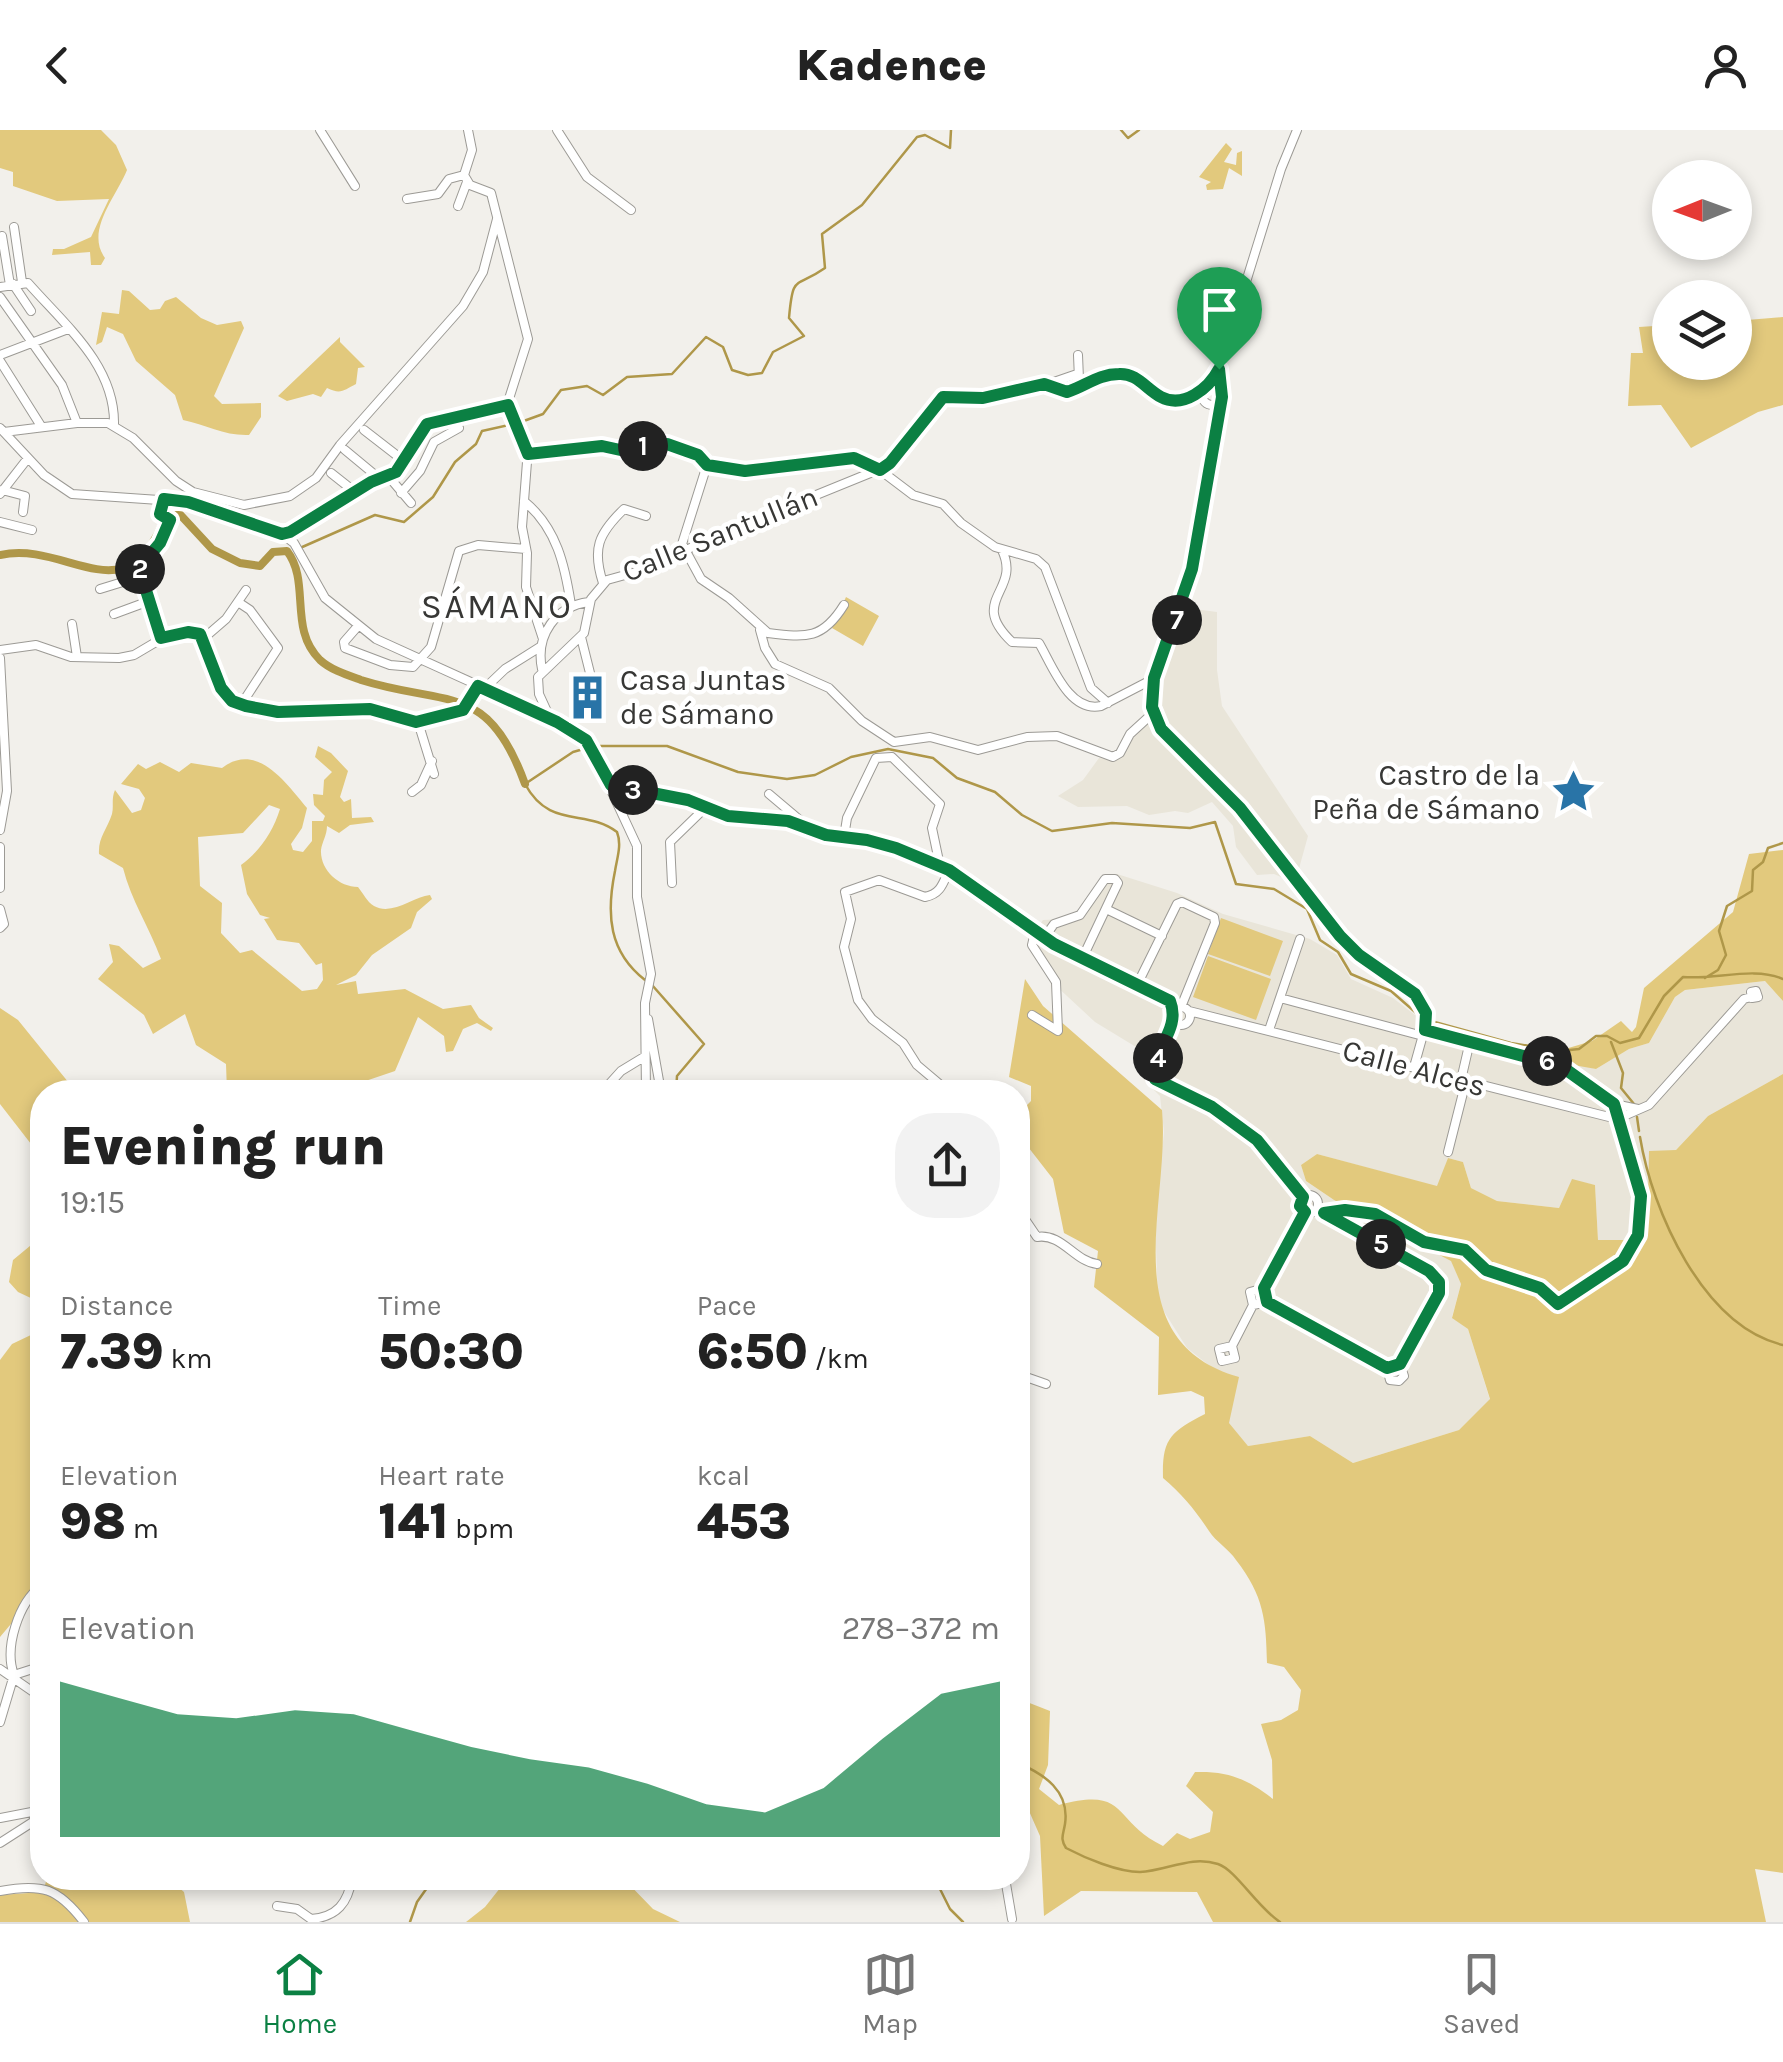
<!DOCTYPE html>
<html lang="en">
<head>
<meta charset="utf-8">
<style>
	body { margin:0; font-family:Karla,sans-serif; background:#f2f2f2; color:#222; height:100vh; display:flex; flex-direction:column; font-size:38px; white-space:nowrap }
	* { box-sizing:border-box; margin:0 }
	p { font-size:32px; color:#767676 }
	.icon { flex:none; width:55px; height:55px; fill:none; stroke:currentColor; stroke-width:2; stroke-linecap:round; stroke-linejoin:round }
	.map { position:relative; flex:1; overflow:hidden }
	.details { position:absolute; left:30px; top:950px; width:1000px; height:810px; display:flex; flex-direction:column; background:#fff; border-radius:40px; box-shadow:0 5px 15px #0003 }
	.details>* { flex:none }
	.needle { width:65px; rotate:269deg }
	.controls { position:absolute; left:1652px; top:30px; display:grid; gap:20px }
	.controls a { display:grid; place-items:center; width:100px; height:100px; border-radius:50%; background:#fff; box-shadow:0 5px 15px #0003; font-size:50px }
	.pin { position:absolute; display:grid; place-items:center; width:85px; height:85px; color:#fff; margin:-102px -42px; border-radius:50% 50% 50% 0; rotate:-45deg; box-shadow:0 0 10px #0007 }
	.pin .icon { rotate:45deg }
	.km { position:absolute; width:50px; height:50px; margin:-25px; border-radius:50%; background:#222; color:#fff; font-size:28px; line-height:50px; text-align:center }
	.round { display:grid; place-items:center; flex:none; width:105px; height:105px; border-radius:40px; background:#f2f2f2 }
	.head { display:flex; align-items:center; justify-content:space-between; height:170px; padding:0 30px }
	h1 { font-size:55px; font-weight:800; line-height:75px }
	.figures { display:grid; grid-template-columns:repeat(3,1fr); gap:15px; height:170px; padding:10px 30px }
	.figures div { display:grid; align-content:center }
	.figures b { font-size:50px; font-weight:800 }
	.figures small { font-size:28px; font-weight:400 }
	.figures p { font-size:28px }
	.chart { height:280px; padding:20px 30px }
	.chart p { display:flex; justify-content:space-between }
	.chart svg { width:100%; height:180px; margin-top:10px; fill:#0b8043; opacity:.7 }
	header { display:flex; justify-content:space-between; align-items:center; height:130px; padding:0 30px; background:#fff; font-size:45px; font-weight:800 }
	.dock { display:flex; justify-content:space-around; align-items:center; height:140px; border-top:2px solid #e0e0e0; background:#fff; font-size:28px; color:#767676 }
	.dock a { display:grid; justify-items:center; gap:5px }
	.dock .current { color:#0b8043 }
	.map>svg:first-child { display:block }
	.built { fill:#e9e5d9 }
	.green { fill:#e2c97d; fill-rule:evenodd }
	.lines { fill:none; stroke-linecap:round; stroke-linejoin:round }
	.stream { stroke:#af9749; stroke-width:2.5 }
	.river { stroke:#af9749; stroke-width:8 }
	.minor-casing { stroke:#9c9a95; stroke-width:10 }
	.minor { stroke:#fff; stroke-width:8 }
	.route-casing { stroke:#fff; stroke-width:20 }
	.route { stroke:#0b8043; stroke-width:12 }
	.labels { text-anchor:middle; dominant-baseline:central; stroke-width:9; stroke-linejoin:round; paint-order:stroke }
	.street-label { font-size:30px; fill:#373735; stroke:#fff }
	.poi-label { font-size:30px; fill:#373735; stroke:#fff; text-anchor:start }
	.quarter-label { font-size:35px; letter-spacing:2.5px; fill:#373735; stroke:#fff }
</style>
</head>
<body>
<header><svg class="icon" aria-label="back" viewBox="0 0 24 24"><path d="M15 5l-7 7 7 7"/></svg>Kadence<svg class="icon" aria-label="person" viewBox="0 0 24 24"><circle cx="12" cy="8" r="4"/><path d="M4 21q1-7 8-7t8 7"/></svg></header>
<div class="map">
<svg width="1783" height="1792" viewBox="0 0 1783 1792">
	<rect width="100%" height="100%" fill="#f2f0eb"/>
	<path class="built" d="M1179,477L1217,482V540L1222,576L1308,706L1295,753L1274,744L1257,745L1236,717L1233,696L1212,672L1188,683L1175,681L1149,685L1127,676L1078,677L1058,666L1083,650L1099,628L1113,630L1147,586L1150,556Z
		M1117,744L1177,763L1223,784L1310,809L1337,825L1351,849L1393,868L1433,899L1596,939L1629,919L1649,913L1675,867L1685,860L1765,851L1783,871V944L1708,986L1676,1020L1648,1110H1598L1595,1055L1572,1050L1559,1078L1497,1071L1471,1058L1463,1032L1448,1028L1438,1057L1317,1024L1301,1035L1306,1051L1334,1070L1451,1130L1461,1154L1452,1187L1468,1199L1490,1270L1459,1300L1353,1333L1310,1306L1248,1316L1228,1293L1215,1240L1187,1218L1158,1172L1155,1089L1164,1002L1160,966L1147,953L1141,920L1095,892L1053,853L1027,814L1043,790L1064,789L1081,778L1105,745Z"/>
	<path class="green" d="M0,0H101L116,15L127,40C116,67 85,101 105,128L101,135H91L90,122L52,125L53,119H64L91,107L109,69L57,71L13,56V42L0,38Z
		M1226,13L1232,19L1224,32L1236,35L1237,23L1242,21V46L1229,38L1223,59L1207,60L1206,55L1211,52L1199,47Z
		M122,160L129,161L150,180L160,179L165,171L176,167L201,188L217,195L241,191L244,198L214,266L222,274L261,273V287L249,305C225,306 206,295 183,290L175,265L136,231L123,204L107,197L102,212L96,215L102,182L119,184Z
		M1783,187V275L1758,282L1691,318L1661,275L1628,276L1631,223H1643L1639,197L1670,195V232H1735V191Z
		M340,207V212L365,237L358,238L356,254C344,260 341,265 327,258L321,267L313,264L287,271L278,266Z
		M846,467L879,486L863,516L832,498Z
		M318,616L331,623L348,641L340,667L344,672L351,669L352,688L371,687L374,692L350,695L339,703L327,696C327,705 322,712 321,720C320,740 339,757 358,757C363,763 367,772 374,776C392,786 413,767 430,765L432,769L417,782L411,798L372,825L356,845L336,855L356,851L358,864L405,859L443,879L471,875L479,888L493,898L491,901L477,893L463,899L453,921L446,922L444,906L418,887L395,941L333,962H227L226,934L196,915L185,884L153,904L144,885L98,849L113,832L109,814L119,816L143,838L161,829C149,797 131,770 123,738L99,724C98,707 107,700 112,684C114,676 111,669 115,660L132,683L141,680L145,668L139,659L121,654L138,634L146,639L160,632L179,642L191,633L222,638C257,611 286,653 307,678L302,698L291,714L293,720L303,722L312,711V691H323L325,686L314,675L313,664L323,665L324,650L332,642L315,627ZM269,675L280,679C273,702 259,722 241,735L247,764L260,785L270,788L264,789L277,810L299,813L316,835L322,833L323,850L317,859L302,861L252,820L240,823L221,803L222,773L200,756L198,707L243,703Z
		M1783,720V871L1765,851L1685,860L1675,867L1649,913L1629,919L1596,939L1562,933L1555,922L1592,911L1621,891L1632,902L1636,897L1644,858L1733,782L1749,724Z
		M1221,788L1283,811L1270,846L1208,824Z
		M1208,826L1271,849L1256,890L1193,867Z
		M1025,849L1043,876L1162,980C1171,1073 1111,1210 1239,1247L1229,1293L1248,1316L1310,1306L1353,1333L1459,1300L1490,1269L1468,1199L1452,1188L1461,1154L1451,1131L1334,1070L1306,1051L1301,1035L1317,1024L1437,1056L1448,1028L1463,1032L1471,1058L1497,1071L1559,1078L1572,1049L1595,1055L1598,1110H1647L1649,1021L1676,1020L1708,986L1783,944V1743L1755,1739L1766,1792H1213L1197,1762L1081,1761L1044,1786L1040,1706L1018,1656V1563L1027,1572L1050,1581L1048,1635L1039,1659L1059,1675C1130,1656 1111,1691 1163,1716L1177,1703L1190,1709L1210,1702L1213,1682L1186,1656L1195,1642C1229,1641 1247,1649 1273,1669L1272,1630L1261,1594L1281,1590L1298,1580L1301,1560L1284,1537L1267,1533C1266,1490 1264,1466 1236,1430C1229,1419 1216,1412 1209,1401C1195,1380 1183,1365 1163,1348C1162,1309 1170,1302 1205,1284L1204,1267L1191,1261L1158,1265L1159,1207L1094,1157L1098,1121L1064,1103L1053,1049L1018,1004V984L1031,971V956L1009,947Z
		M0,878L18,890L73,958L72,962H42V1023H38L0,974Z
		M42,1106V1457L0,1507V1230L12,1214L33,1204L39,1181L35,1170L18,1162L9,1152L13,1130Z
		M47,1748L170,1750L184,1762L190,1792H0V1765L43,1762Z
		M508,1748H623L653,1779L680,1792H466L485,1777Z"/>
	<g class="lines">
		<path class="stream" d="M1121,0L1128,8L1139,0
			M521,292L543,284L561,260L587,256L603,265L627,247L672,244L706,207L723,217L732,240L748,245L762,243L773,222L804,206L789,188C793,143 795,159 825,138L822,104L862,75L917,7L925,5L950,18L951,0
			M300,418L375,385L404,392L433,367L455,332L476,314L482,301L513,294
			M1705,848L1718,840L1726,825L1719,801L1727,776L1752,761L1753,740L1763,732L1768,718L1783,713
			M645,850C609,822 606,785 615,741C617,728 622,715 617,702C586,678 550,700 525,654L573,622L594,616H667L738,642L787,649L815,645L851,627L888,619L933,628L957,648L995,662L1022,685L1052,701L1112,693L1190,698L1215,692L1236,754L1274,759L1307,779L1320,810L1338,822L1351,844L1391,861L1423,889
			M652,855L704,914L677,946L676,962
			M1431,891L1511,913L1561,921L1579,919L1596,906H1607L1620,913L1639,908L1664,866L1683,847C1715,850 1754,836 1783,849
			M1611,912L1623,943L1621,958L1634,974
			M1637,987L1639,1001
			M1640,1007C1652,1081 1703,1196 1783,1215
			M1018,1633C1044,1644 1070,1661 1065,1694C1063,1706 1060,1708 1066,1718C1085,1728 1118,1742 1140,1742C1167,1741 1190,1725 1218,1734C1236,1740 1257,1777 1280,1792
			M900,1748L916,1755H938L950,1779L963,1792
			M410,1792L417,1772L434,1748"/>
		<path class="river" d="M0,425C69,410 127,490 166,385L175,379L212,419L240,433L260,436L273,422L287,421C311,452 288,499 320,530C331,540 347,545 361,550C447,577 488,551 525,654"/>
		<defs>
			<path id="minor" d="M320,0L355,56
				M468,0L472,20L464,45L470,55L491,63L528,209L507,275L528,319L522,397L527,423L526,457L543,509
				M557,0L587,47L631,80
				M407,69L438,64L449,49L464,45
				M458,76L467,52
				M14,97L22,152
				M2,106L10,155
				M13,154L31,181
				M0,157L28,153C64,194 115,235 114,294
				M0,167L62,255L77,293
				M0,225L68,199
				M1078,225L1079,249H1091
				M0,231L41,296
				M1048,254L1077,244
				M1202 265a10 10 0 1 1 20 0a10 10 0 1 1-20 0Z
				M1210,255L1219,239L1281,39L1297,0
				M1221,270L1192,439L1155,548L1152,577L1161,599L1240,678L1340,806L1359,825L1415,864L1426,883V894L1414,937
				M0,298L44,345L72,364L188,372L282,404L294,413L325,468L376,509L550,588L589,613L637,716V767L651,844L645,873L646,962
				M364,300L404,331
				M4,302L77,293H108L133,308L176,351L193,362L244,375L290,366L316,348L340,315L463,176L483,142L497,89
				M345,320L380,349
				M528,323C560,313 590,319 621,321C632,322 640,315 651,314C670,312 695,320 707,335
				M707,335L757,341L854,328L880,340L913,365L943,374L961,393L995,417L1036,429L1045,437L1091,558L1108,573
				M707,335L682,414L701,449L729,468L768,503C807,508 823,509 844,475
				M331,343L355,362
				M389,347L411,373
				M2,360L25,366L23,382
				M401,363L420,341L434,312L459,298L453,286
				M0,364L28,328
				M524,371C557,398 565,436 571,475
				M0,392L32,400
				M282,404L395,343L427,294L507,275
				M1002,420C1022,462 967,469 1012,512L1039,513C1052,535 1069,583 1101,576L1155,548
				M603,453C592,419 598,404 624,379L646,386
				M100,459L126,451L139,438
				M238,472L250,480L278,518L241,575
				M114,484L152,470
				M72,494L77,527
				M358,496L344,512L345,518L390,535L413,537L431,517L459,421L478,415L526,419
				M760,500L765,518L775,534L829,558L862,591L894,612L930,607L978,620L1027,607L1057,606L1113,627L1120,623L1130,604L1153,583
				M581,507L599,579
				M204,508L226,489L246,460
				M161,509L139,438L161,413L170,390L160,384L164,369
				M0,520L36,515L71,527L119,528L134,525L161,509L195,501L205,509L225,564L231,571L265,581L369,579L416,592L463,580L478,556
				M0,528L7,661L0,700
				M542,539C535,505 556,476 589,472
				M484,559L505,539L540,517
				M550,588L539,564L538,547L584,503L591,469L607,450L647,439L713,407L885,337L943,267L983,268L1043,254L1067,261C1078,258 1086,250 1097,247C1130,239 1140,256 1167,270L1202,262
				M418,592L434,644
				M611,655L687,670L728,687L772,688L826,705L867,710L895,718L949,740L1054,814L1180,877
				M412,662L421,655L432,631
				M769,664L801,691
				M844,707L847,688L876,628L892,627L940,674L932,698L940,736
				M0,717V758
				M949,740C943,753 941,764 925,767L879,750L845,762L851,789L844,817L858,870L872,889L903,913L917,935L949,962
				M672,753L670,712L705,678
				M0,779L4,794L0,798
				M1106,779L1162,806
				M1044,808L1054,794L1080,785L1105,749H1115L1118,753L1082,829
				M1137,855L1177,774L1182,772L1214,787L1215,793L1181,877
				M1751,862L1756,861L1758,867L1752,868Z
				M1280,868L1423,906
				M1172 886a9 9 0 1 1 18 0a9 9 0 1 1-18 0Z
				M1189,881L1617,989L1649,975L1744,869L1751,867
				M1032,885L1058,901L1056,852L1032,815L1035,802
				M648,889L661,962
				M1174,892L1154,935L1155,949C1170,962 1194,966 1212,977C1250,1001 1276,1032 1303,1067
				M1269,900L1300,809
				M1425,900L1561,936L1614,974L1638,979
				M1461,950L1470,911
				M602,962L621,941L644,927
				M1448,1022L1466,951
				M1300 1074a9 9 0 1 1 18 0a9 9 0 1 1-18 0Z
				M1018,1079L1037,1107C1062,1103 1074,1131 1097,1134
				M1317,1079L1437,1149L1439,1163L1400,1234L1404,1246L1399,1251L1390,1250L1387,1238L1400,1234
				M1324,1083L1345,1079L1375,1084L1425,1112L1465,1120L1486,1140L1540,1158L1558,1174L1563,1172C1582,1158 1604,1146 1622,1132C1662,1098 1629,1012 1614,974
				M1264,1158L1250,1162L1253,1175L1267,1172L1264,1158L1305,1083
				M1267,1172L1387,1238
				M1232,1216L1219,1219L1222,1231L1235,1228L1232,1216L1253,1175
				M1018,1233L1026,1247L1046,1254
				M0,1539L42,1568
				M14,1545C4,1518 18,1473 42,1455
				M0,1592L14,1545L42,1536
				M0,1688L42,1680
				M0,1713L42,1686
				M1005,1748L1012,1789
				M0,1761C42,1753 58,1758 84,1792
				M277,1776L297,1779L311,1789C337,1787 348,1773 352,1748"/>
		</defs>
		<use href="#minor" class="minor-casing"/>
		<use href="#minor" class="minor"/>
	</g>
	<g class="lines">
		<defs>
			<path id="route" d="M1219,239L1222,267L1192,439L1154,548L1152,577L1161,599L1240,678L1340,806L1359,825L1415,864L1426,883L1425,900L1561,936L1614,974L1641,1066L1638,1105L1623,1131L1558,1174L1540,1158L1486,1140L1465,1120L1424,1112L1375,1084L1345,1080L1324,1083L1429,1141L1439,1152V1163L1400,1234L1387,1238L1267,1172L1264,1158L1305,1082L1300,1076L1303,1067L1257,1010L1212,977L1155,949C1149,921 1182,901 1170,871L1054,814L949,740L896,718L867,710L826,705L788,691L728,686L688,670L611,655L586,610L557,592L478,556L463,580L416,592L370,579L278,582L246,576L232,571L221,558L200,504L188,502L161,508L139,438L160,413L170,390L160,384L164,369L188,372L282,404L290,402L371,352L396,342L427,294L508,275L528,324L602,316L625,321L648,314H667L698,325L707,335L745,341L854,328L880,340L890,333L943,267L983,268L1044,254L1067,262C1086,256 1098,244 1119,244C1137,243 1146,259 1161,267C1184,279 1209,258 1219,239Z"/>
		</defs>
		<use href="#route" class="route-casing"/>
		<use href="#route" class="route"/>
	</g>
	<defs>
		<symbol id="building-bare" viewBox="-9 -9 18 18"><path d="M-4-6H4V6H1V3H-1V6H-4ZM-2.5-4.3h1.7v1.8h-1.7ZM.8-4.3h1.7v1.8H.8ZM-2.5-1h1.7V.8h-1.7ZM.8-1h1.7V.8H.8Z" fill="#2974a7" stroke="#fff" stroke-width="2.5" paint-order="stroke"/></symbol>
		<symbol id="sight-bare" viewBox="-9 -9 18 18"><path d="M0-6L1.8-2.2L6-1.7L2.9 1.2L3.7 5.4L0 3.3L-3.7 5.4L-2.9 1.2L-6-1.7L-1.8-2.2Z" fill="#2974a7" stroke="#fff" stroke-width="2.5" paint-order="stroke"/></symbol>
	</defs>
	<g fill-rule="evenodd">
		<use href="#building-bare" x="556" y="536" width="63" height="63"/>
		<use href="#sight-bare" x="1542" y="630" width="63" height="63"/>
	</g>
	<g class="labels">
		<g class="street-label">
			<text transform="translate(720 404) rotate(-22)">Calle Santullán</text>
			<text transform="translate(1414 938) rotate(15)">Calle Alces</text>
		</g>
		<g class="poi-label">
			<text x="620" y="550">Casa Juntas<tspan x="620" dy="34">de Sámano</tspan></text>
			<text x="1540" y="645" text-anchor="end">Castro de la<tspan x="1540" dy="34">Peña de Sámano</tspan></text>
		</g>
		<g class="quarter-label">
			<text x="497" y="476">SÁMANO</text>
		</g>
	</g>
</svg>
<div class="controls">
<a><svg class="needle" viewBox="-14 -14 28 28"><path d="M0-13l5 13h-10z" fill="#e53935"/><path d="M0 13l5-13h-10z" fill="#767676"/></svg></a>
<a><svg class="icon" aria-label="layers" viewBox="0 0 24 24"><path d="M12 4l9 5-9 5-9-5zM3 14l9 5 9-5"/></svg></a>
</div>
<div class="pin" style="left:1219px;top:239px;background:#1e9e55"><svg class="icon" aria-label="arrive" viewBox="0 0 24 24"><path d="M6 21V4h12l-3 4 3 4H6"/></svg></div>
<b class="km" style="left:643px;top:316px">1</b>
<b class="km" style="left:140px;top:439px">2</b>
<b class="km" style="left:633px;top:660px">3</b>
<b class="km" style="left:1158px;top:928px">4</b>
<b class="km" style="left:1381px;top:1114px">5</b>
<b class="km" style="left:1547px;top:931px">6</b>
<b class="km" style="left:1177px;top:490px">7</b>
<section class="details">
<div class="head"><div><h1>Evening run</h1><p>19:15</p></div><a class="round"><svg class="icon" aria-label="share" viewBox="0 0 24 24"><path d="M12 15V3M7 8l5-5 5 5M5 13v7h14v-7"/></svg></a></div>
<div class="figures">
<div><p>Distance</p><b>7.39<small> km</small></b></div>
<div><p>Time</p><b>50:30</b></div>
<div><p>Pace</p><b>6:50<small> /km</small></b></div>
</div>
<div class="figures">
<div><p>Elevation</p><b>98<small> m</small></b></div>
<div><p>Heart rate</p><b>141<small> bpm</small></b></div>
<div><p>kcal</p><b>453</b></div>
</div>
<div class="chart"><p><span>Elevation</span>278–372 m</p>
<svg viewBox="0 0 160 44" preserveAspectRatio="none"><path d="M0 44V6L10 10L20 14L30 15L40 13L50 14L60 18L70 22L80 25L90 27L100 31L110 36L120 38L130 32L140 20L150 9L160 6V44z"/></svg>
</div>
</section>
</div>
<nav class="dock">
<a class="current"><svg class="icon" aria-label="home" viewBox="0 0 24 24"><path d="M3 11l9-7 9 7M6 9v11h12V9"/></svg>Home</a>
<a><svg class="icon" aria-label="map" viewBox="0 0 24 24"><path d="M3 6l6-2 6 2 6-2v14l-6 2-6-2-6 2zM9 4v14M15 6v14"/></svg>Map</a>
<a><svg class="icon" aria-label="saved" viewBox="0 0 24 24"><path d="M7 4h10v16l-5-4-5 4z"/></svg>Saved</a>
</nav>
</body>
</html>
